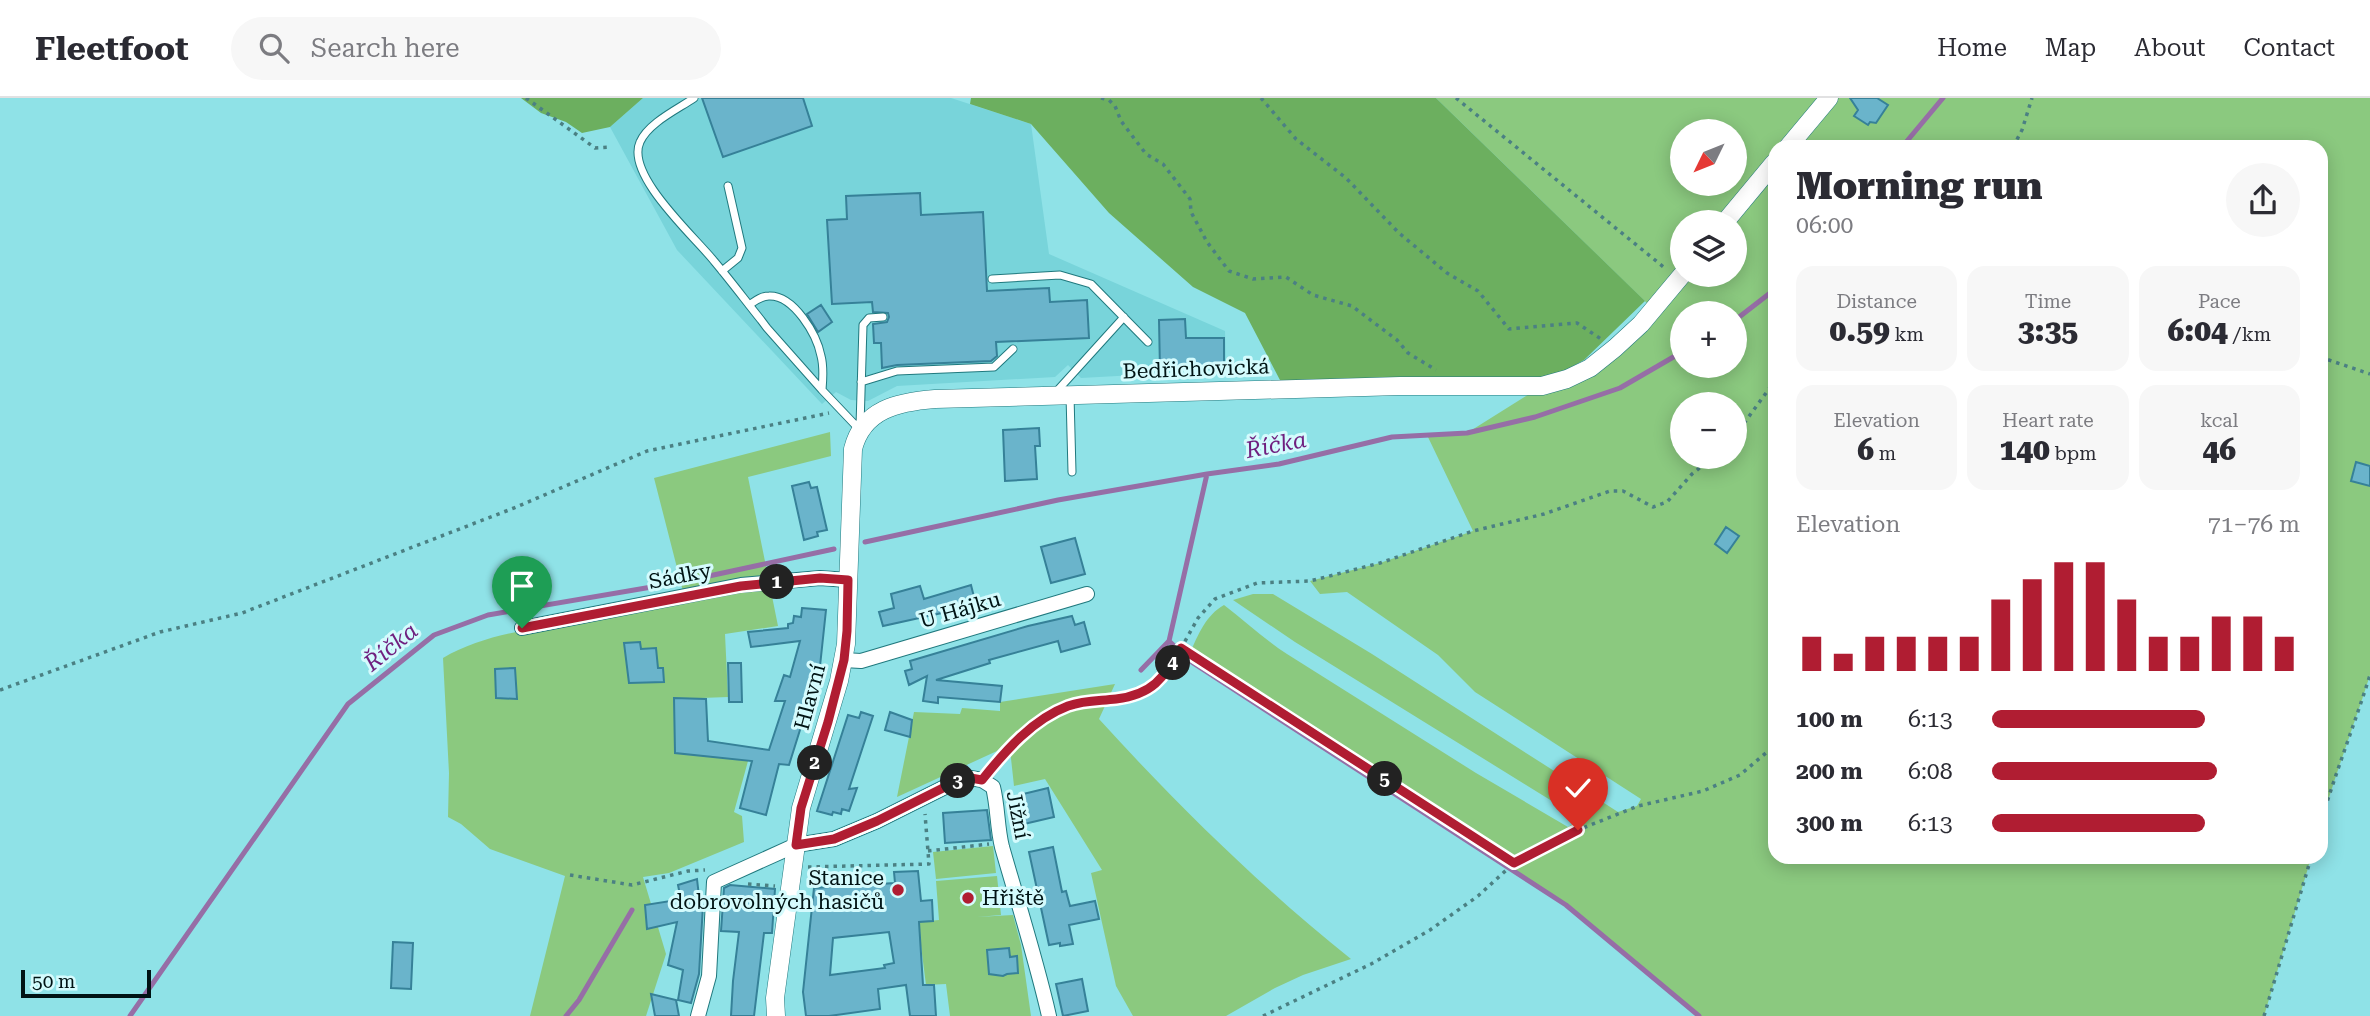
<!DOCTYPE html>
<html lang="en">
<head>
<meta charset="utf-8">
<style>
	body { margin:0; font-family:"Roboto Serif",serif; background:#f7f7f7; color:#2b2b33; height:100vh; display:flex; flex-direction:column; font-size:26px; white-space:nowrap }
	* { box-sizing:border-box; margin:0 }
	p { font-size:23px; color:#7c7c81 }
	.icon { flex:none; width:38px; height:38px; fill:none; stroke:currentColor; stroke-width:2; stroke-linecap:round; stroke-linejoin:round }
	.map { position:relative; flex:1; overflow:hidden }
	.drawer { position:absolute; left:1768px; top:42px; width:560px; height:724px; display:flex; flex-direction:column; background:#fff; border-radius:21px; box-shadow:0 4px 18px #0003 }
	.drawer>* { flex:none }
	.needle { width:46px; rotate:227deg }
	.controls { position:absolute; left:1670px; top:21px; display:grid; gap:14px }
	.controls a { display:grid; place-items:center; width:77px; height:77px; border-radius:50%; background:#fff; box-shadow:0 4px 18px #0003; font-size:35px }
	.scale { position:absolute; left:21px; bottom:18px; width:130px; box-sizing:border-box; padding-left:7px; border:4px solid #001314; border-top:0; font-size:19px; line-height:24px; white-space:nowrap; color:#001314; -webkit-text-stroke:5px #d4fbfd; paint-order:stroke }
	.pin { position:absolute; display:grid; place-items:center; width:60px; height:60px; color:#fff; margin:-72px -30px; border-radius:50% 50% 50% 0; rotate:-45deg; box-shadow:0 0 7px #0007 }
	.pin .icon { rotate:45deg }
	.km { position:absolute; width:35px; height:35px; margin:-18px; border-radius:50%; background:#222; color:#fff; font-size:19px; line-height:35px; text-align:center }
	.round { display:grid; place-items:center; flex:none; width:74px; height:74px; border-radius:37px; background:#f7f7f7 }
	.headline { display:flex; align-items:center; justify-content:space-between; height:119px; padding:0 28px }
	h1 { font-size:38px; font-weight:800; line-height:52px }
	.figures { display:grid; grid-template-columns:repeat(3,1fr); gap:10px; height:119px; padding:7px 28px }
	.figures div { display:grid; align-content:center; border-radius:18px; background:#f7f7f7; text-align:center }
	.figures b { font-size:30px; font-weight:800 }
	.figures small { font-size:19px; font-weight:400 }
	.figures p { font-size:19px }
	.chart { height:196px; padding:14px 28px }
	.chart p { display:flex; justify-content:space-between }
	.chart svg { width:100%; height:126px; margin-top:7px; stroke:#b01d32; stroke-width:6 }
	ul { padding:0 28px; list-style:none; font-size:23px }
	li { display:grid; grid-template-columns:112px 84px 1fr; align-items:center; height:52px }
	li i { height:18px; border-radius:9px; background:#b01d32 }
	header { display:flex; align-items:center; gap:42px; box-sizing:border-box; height:98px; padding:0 35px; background:#fff; border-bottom:2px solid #e1e1e2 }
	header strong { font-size:33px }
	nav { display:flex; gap:38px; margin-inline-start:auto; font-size:24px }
	.search { width:490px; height:63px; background:#f7f7f7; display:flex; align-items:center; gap:18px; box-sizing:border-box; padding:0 24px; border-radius:38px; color:#7c7c81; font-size:26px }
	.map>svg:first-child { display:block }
	.built { fill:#78d4da }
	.green { fill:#8bc97f; fill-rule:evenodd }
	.forest { fill:#6caf5f }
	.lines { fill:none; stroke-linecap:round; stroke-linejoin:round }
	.stream { stroke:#966ea6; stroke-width:5 }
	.building { fill:#6ab4cb; stroke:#368198; stroke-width:2; fill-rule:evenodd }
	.service-casing { stroke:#20797e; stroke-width:9 }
	.minor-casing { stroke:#20797e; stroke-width:16 }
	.tertiary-casing { stroke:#20797e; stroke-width:19 }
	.path { stroke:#4b8083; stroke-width:3.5; stroke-dasharray:3.5 5; stroke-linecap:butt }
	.service { stroke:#fff; stroke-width:7 }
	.minor { stroke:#fff; stroke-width:14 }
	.tertiary { stroke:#fff; stroke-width:18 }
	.route-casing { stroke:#fff; stroke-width:14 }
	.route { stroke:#b01d32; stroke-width:9 }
	.poi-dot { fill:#b01d32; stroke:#d4fbfd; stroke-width:2.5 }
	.labels { text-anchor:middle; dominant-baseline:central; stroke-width:6; stroke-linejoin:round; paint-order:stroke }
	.street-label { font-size:21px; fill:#001314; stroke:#d4fbfd }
	.poi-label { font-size:21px; fill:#001314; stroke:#d4fbfd; text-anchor:end }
	.water-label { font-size:23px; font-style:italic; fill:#6f1f7f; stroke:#d4fbfd }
</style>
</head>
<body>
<header>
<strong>Fleetfoot</strong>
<div class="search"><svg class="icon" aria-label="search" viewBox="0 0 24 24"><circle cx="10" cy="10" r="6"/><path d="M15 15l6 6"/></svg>Search here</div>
<nav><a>Home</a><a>Map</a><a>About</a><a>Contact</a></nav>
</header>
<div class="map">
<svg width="2370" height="918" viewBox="0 0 2370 918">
	<rect width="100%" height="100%" fill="#8fe2e7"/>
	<path class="built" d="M643,0H951L1031,26L1049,156L1225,233L1226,272L1081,280L1068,267L1055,279L897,288L868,303L851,302L836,294L822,306L677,152L610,29Z"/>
	<path class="green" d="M1436,0H2370V577C2354,628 2335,676 2321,727L2320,49H1774V760H2311L2264,918H1699L1566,807L1507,770L1513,764L1190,555C1198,537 1206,517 1224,507C1245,523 1264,541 1287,556L1476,675L1568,729L1581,721L1295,544L1233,502L1253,496H1273L1372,556L1618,714L1637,708L1641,701L1475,594L1438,557L1347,494L1320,496L1310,483L1380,465L1473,433L1427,337L1467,335L1542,288L1567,281L1653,211ZM1682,33H1734V86H1682ZM1682,124H1734V177H1682ZM1682,215H1734V268H1682ZM1682,306H1734V359H1682Z
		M830,334L831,358L748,379L778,528L725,536L728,599L674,601L675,655L748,663L734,714L742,718L744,744L669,775L643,779L666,856L646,918H530L565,778L490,751L461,726L448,719L449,675L443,560C485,535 536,531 583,522C617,515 650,505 684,497L654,380Z
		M1115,586L1099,621C1177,707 1261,789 1351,861L1303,877L1275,890L1226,918H1133L1116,888L1091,775L1102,772L1045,681L1014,688L1009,642L997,653L897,699L914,614L960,616L962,610L1000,613V604Z
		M993,748L996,775L936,781L933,754Z
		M997,778L1001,817L977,819L1013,817L1021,847L1031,918H950L946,886L926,887L918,824L939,822L936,783Z"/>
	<path class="forest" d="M521,0H643L610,29L582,35L566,24L541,15Z
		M971,0H1436L1645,203L1584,262L1561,275L1530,282L1281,284L1245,215L1193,189L1109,115L1031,26L970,6Z"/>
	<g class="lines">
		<path class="stream" d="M1902,49L1943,0
			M1734,223L1774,192
			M865,444L1058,402L1207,376L1279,366L1392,339L1467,335L1535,319L1620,290L1682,254
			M1169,543L1190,563L1566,807L1699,918
			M1141,572L1169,543L1207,376
			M130,918L348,606L434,537L488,517L681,484L834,451
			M566,918L579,902L632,812"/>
	</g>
	<path class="building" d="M702,0H803L812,28L723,59Z
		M1850,0H1877L1888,7L1876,25L1870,24L1868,27L1854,18L1858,12Z
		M920,95L921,117L983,114L987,193L1049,190L1050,204L1087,202L1089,240L996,244L997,258L991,263L897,267L882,270L881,245H874L873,226L887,224L889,219L888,215L873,214L872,204L832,206L827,122L847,121L846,98Z
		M821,207L832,224L818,234L807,216Z
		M1185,221L1186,240H1224V270L1160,272L1159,222Z
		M1039,330L1040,348H1035L1037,381L1005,383L1003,332Z
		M2356,364L2370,368V388L2351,383Z
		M809,384L811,390L817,389L827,432L817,434L818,438L804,442L792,388Z
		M1726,429L1739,438L1727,455L1715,446Z
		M1075,440L1085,476L1051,485L1041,449Z
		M971,487L975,503L959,508L960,511L883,528L879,514L894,510L891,496L920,488L924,501Z
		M802,510L826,512L820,568L789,667L779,666L766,717L740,710L752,663L675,655L674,600L706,601L708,643L769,652L785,603H775L784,577L790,579L800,543L751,549L748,534L788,530V526L793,525L794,518L801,519Z
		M1072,518L1075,527L1084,524L1090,546L1061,554L1058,543L989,562L990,565L936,582L1002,588L1000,604L938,599V605L923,603L927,578L909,587L905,573L912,571L910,563L1028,528Z
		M640,544L641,551L656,550L658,570H663L664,584L629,585L624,545Z
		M728,565H741L742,604H729Z
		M515,570L517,601L496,600L495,571Z
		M861,614L873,618L849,691L857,690L849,713L842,711L841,716L833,714L832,717L817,713L848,617L859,620Z
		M890,614L912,622L910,639L885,632Z
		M1048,690L1054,719L1024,726L1019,697Z
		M987,712L991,742L945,745L943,715Z
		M1053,749L1062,794L1066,793L1070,808L1095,803L1099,821L1069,827L1073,846L1060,848V845L1049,847L1029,754Z
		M918,773L921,803L932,802L933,823L919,824L923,887H934L936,918H910L906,887L878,891L880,911L829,918H806L803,894L814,790L895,785L894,774ZM889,834L894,865L884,867L885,870L830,877L833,840Z
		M697,781L700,807H703L699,876L691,905L678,902L683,872L668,867L677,824L647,831L645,807L677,802L676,798L680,797L678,787Z
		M730,787L775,791L772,835H764L754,918H731L733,883L739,834L721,833L724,790Z
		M393,844L413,845L411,891L391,890Z
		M1009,850L1010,859L1017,858L1018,875L1007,876L1003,878L989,876L987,852Z
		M1082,881L1088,913L1063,918L1056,886Z
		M651,896L676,902L679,918H655Z"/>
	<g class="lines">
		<defs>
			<path id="service" d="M694,0C678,11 648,25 640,44C625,77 695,139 714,163C730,182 745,202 761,222L767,230L822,292C823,281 824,269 821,258C817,237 794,197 769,198C761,198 755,203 749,207
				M722,173L738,160L742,150L728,88
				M992,181L1060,177L1091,186L1148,244
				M861,284L897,273L994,269L1013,251
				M822,292L860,332
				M1056,294L1124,219
				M1070,297L1072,374
				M860,328L863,227L869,220L883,219"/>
			<path id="minor" d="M522,530L741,487L820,480L848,482
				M844,562L861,563L1087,496
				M698,918L709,878L714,784L796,747L834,741L877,723L965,679L982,682L993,689C998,709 997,729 1002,749C1018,805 1036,861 1049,918"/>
			<path id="tertiary" d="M1788,49L1829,0
				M1725,124L1774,65
				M776,918L775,900L801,710L839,583L846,546L853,351C863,311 898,304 935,301L1400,288H1542L1567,281L1590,270L1615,250L1641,226L1682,177"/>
		</defs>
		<use href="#service" class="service-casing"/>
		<use href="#minor" class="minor-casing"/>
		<use href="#tertiary" class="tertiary-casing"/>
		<path class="path" d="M526,0L595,50L611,49
			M1101,0L1109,2L1115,8L1121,23L1146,56L1163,66L1190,101L1191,114L1207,144L1229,173L1253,181L1286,179L1313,197L1352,208L1397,242L1408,255L1436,272
			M1261,0L1296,41L1346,80L1399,135L1447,175L1478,193L1509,231L1577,225L1601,241
			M1456,0L1666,171
			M2013,49L2022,32L2032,0
			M2320,259L2370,276
			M1734,339L1774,284
			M1181,550L1514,765
			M0,592L160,534L242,515L514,410L647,353L829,315
			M990,672L1032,629L1066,609L1092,601H1116L1147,594L1159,584L1170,570L1198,520L1215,501L1257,485L1310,483L1380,465L1473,433L1544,416L1610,393H1623L1653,409L1667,404L1692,376L1713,359
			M2320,727C2335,676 2354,628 2370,577
			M928,753L989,746
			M808,769L929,766L925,716
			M570,777L632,787L688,773L705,772
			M748,786L775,788
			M1263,918L1371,866L1430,832L1478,798L1514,765L1578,732L1638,708L1703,693L1740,677L1774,648
			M2264,918L2311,760"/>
		<use href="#service" class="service"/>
		<use href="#minor" class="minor"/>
		<use href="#tertiary" class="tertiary"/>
	</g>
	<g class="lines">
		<defs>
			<path id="route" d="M522,530L741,488L820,480L848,482L847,533L844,562L828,624L801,710L796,747L834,741L877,723L965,679L982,682C1005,653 1033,621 1068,608C1085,602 1099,603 1116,601C1154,596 1163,580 1181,550L1514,765L1578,732"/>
		</defs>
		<use href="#route" class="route-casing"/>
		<use href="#route" class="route"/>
	</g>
	<g class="poi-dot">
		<circle cx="898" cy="792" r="7"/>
		<circle cx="968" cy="800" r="7"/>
	</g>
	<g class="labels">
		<g class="street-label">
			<text transform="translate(1196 271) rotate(-2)">Bedřichovická</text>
			<text transform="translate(680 478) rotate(-11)">Sádky</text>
			<text transform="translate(960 512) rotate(-16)">U Hájku</text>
			<text transform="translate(810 599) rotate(-75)">Hlavní</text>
			<text transform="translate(1018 717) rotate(79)">Jižní</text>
		</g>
		<g class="poi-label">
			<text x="884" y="780">Stanice<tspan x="884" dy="24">dobrovolných hasičů</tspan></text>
			<text x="982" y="800" text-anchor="start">Hřiště</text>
		</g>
		<g class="water-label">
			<text transform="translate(1276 347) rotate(-11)">Říčka</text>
			<text transform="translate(391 549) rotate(-39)">Říčka</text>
		</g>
	</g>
</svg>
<div class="controls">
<a><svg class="needle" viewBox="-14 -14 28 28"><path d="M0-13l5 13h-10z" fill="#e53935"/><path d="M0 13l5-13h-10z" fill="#7c7c81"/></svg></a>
<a><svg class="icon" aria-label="layers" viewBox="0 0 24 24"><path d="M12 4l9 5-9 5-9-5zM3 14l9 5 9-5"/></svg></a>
<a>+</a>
<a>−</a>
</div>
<div class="scale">50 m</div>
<div class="pin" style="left:522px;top:530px;background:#1e9e55"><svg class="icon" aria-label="arrive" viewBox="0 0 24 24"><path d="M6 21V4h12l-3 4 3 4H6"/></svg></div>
<div class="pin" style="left:1578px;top:732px;background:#d93025"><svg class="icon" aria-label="check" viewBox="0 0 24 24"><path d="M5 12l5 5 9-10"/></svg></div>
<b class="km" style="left:777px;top:484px">1</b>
<b class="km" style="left:815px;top:665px">2</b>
<b class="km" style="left:958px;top:683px">3</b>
<b class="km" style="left:1173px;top:565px">4</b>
<b class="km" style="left:1385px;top:681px">5</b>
<section class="drawer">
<div class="headline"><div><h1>Morning run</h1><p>06:00</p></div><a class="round"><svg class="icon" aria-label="share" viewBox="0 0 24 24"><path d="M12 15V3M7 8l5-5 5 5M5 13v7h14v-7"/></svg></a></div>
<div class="figures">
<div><p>Distance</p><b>0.59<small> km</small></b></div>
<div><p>Time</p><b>3:35</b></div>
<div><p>Pace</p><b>6:04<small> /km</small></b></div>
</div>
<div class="figures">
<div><p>Elevation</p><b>6<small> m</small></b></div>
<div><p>Heart rate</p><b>140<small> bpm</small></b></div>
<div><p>kcal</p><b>46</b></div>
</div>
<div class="chart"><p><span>Elevation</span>71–76 m</p>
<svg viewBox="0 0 160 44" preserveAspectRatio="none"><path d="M5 44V32M15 44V38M25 44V32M35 44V32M45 44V32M55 44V32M65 44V19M75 44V12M85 44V6M95 44V6M105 44V19M115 44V32M125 44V32M135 44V25M145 44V25M155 44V32"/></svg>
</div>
<ul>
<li><b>100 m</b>6:13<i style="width:69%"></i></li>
<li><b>200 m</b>6:08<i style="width:73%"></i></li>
<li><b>300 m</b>6:13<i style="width:69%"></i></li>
</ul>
</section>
</div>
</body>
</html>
